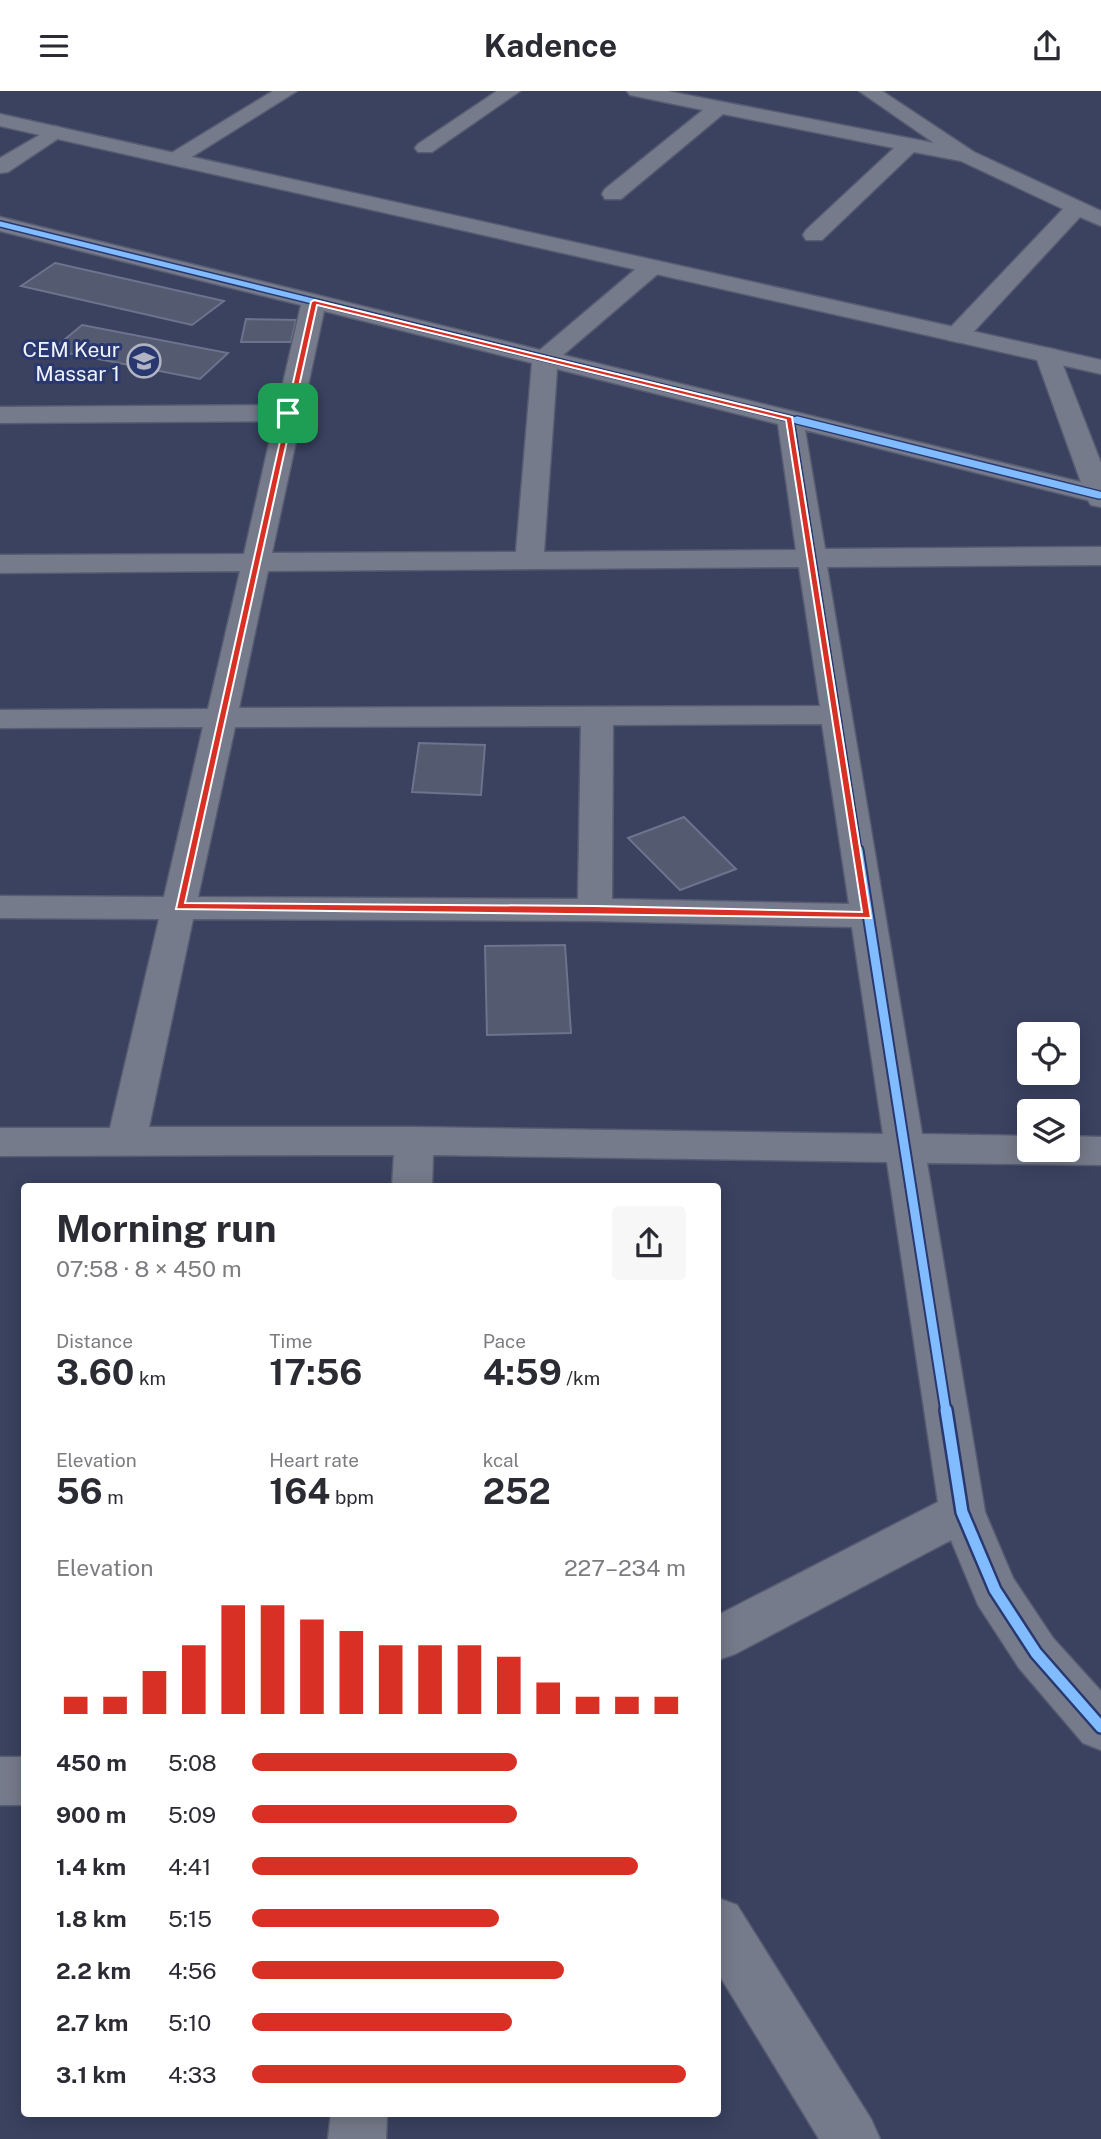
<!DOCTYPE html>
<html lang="en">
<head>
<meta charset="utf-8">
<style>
	body { margin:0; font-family:"Public Sans",sans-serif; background:#f7f7f7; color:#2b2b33; height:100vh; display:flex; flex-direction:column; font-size:26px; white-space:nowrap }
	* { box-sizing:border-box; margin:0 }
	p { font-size:23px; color:#7c7c81 }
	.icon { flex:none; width:38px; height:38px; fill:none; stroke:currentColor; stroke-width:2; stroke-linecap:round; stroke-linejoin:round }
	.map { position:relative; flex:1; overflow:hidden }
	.panel { position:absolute; left:21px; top:1092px; width:700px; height:934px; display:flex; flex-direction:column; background:#fff; border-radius:7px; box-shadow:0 4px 18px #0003 }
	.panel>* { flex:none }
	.buttons { position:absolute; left:1017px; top:931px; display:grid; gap:14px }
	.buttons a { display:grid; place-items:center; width:63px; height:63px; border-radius:7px; background:#fff; box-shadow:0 4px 18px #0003; font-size:35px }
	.pin { position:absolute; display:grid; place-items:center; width:60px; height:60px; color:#fff; margin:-30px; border-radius:14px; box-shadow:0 4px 10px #0006 }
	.round { display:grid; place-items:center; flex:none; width:74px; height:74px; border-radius:7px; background:#f7f7f7 }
	.overview { display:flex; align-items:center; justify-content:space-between; height:119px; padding:0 35px }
	h1 { font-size:38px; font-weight:700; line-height:52px }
	.figures { display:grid; grid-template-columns:repeat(3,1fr); gap:10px; height:119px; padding:7px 35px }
	.figures div { display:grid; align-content:center }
	.figures b { font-size:35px; font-weight:700 }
	.figures small { font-size:19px; font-weight:400 }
	.figures p { font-size:19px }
	.chart { height:196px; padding:14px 35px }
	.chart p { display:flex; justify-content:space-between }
	.chart svg { width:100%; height:126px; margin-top:7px; stroke:#d93025; stroke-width:6 }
	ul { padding:0 35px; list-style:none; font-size:23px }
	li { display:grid; grid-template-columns:112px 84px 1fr; align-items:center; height:52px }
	li i { height:18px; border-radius:9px; background:#d93025 }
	header { display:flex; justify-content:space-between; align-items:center; height:91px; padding:0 35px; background:#fff; font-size:32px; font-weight:700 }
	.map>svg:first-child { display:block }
	.building { fill:#545a70; stroke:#6c738d; stroke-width:2 }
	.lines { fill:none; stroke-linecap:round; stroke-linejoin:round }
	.minor-casing { stroke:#575c72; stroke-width:3 }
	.tertiary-casing { stroke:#575c72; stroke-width:3 }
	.minor { fill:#767b8b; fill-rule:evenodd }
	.tertiary { fill:#767b8b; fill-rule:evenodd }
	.cycleway-far3-casing { stroke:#2a3870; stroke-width:8 }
	.cycleway-far2-casing { stroke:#2a3870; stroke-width:10 }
	.cycleway-far1-casing { stroke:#2a3870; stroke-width:13 }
	.cycleway-casing { stroke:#2a3870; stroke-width:16 }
	.cycleway-far3 { stroke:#80bcff; stroke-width:5 }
	.cycleway-far2 { stroke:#80bcff; stroke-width:7 }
	.cycleway-far1 { stroke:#80bcff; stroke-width:9 }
	.cycleway { stroke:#80bcff; stroke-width:11 }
	.route { fill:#d93025; stroke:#fff; stroke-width:2; fill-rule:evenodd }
	.labels { text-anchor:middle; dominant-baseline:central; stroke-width:6; stroke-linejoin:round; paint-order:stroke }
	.far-poi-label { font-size:21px; fill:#eff2f9; stroke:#2a3870; text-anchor:end }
</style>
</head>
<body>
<header><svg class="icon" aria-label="menu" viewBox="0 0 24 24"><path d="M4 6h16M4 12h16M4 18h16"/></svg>Kadence<svg class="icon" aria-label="share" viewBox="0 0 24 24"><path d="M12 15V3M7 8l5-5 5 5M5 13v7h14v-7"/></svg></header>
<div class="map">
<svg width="1101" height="2048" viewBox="0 0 1101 2048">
	<rect width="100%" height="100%" fill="#3a4260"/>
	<path class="building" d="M55,172L224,210L192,234L21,195Z
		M246,228L296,229L291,251H241Z
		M82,234L228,262L200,288L52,259Z
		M419,652L485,654L481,704L412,701Z
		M684,726L736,778L680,799L628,747Z
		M565,854L571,942L487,944L485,855Z"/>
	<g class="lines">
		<defs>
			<path id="minor" d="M273,0H297L182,72H168L164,68L168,64Z
				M497,0H520L432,61H418L415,57L418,53Z
				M627,0H667L934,52L859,0H882L974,61L1101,120V135L1080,126L966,249L957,251L948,249L945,244L948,239L1063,118L961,70L914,61L822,149H806L803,144L806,139L894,57L723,23L621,108H605L602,103L605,98L703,19L630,4Z
				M55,35L62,37L65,41L62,45L8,81L0,82V67Z
				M0,126L540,259L644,171H660L664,176L660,181L563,264L1101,396L1099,412L805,339L825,458L1101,456V474L827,476L922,1043L1029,1045V1059H1068V1045L1101,1046V1074L927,1072L985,1421L1013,1487L1053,1547L1101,1600V1659L1083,1652L1019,1577L978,1514L951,1449L735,1563L718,1569V1524L938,1411L887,1071L433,1064L432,1096H392L394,1064L0,1065V1037H110L159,828L0,827V805L164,806L203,636L0,637V619L208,618L240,480L0,482V464L244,463L274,330L0,332V316L278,314L301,214L0,140ZM324,220L532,272L516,461L272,462ZM557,278L778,333L796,459L544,461ZM799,476L820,615L239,617L268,480ZM822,633L849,813L612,808L613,634ZM581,635L578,808L198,806L235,636ZM193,828L595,830L852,836L883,1043L414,1036H149Z
				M1048,257L1101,269V283L1039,269L1036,264L1039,259Z
				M0,1666H24V1714H0Z
				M718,1807L737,1814L871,2028L880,2048H819L718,1882Z
				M331,2023H387L386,2048H328Z"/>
			<path id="tertiary" d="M0,23L1057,259L1101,372V416L1091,414L1087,408L1037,269L0,35Z"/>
		</defs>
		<use href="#minor" class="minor-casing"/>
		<use href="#tertiary" class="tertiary-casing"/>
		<use href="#minor" class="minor"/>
		<use href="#tertiary" class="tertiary"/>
		<defs>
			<path id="cycleway-far3" d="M0,133L804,331
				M790,328L791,331"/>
			<path id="cycleway-far2" d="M790,329L858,761
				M797,329L1099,404"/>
			<path id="cycleway-far1" d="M858,759L946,1321"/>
			<path id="cycleway" d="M946,1319L962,1421L995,1499L1036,1562L1101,1636"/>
		</defs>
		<use href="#cycleway-far3" class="cycleway-far3-casing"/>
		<use href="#cycleway-far2" class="cycleway-far2-casing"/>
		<use href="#cycleway-far1" class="cycleway-far1-casing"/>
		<use href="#cycleway" class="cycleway-casing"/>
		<use href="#cycleway-far3" class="cycleway-far3"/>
		<use href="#cycleway-far2" class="cycleway-far2"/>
		<use href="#cycleway-far1" class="cycleway-far1"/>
		<use href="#cycleway" class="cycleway"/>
	</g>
	<path class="route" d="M314,209L792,326L871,827L176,818L311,211ZM317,214L786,329L862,821L595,815L185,812Z"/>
	<defs>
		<symbol id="school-ring" viewBox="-11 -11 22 22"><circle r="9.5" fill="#2a3870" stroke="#b0b4c3" stroke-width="1.5"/><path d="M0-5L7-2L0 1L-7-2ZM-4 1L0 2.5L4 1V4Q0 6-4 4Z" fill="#b0b4c3"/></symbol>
	</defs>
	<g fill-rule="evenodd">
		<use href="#school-ring" x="125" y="251" width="38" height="38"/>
	</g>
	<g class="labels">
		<g class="far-poi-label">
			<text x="120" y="258">CEM Keur<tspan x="120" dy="24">Massar 1</tspan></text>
		</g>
	</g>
</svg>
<div class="buttons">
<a><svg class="icon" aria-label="locate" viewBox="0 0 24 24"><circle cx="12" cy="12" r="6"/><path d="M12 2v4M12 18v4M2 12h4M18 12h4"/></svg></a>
<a><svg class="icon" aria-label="layers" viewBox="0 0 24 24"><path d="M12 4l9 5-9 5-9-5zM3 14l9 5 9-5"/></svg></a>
</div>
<div class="pin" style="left:288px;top:322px;background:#1e9e55"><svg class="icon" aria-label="arrive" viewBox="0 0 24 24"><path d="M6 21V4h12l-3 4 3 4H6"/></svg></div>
<section class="panel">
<div class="overview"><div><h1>Morning run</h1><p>07:58 · 8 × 450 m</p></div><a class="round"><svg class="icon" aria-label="share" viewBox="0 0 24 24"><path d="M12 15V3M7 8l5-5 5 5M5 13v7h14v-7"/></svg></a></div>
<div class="figures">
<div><p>Distance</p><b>3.60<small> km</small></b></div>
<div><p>Time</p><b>17:56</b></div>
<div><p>Pace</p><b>4:59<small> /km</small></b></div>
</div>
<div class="figures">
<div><p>Elevation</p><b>56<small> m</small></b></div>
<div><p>Heart rate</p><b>164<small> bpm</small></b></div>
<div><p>kcal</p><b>252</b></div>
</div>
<div class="chart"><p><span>Elevation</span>227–234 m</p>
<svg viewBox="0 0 160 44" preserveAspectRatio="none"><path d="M5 44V38M15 44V38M25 44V29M35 44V20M45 44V6M55 44V6M65 44V11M75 44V15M85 44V20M95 44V20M105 44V20M115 44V24M125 44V33M135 44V38M145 44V38M155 44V38"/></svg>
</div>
<ul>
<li><b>450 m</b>5:08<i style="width:61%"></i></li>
<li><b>900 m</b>5:09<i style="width:61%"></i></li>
<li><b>1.4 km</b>4:41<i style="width:89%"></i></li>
<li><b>1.8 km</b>5:15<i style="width:57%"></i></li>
<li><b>2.2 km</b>4:56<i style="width:72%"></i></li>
<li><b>2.7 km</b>5:10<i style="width:60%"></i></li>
<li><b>3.1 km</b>4:33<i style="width:100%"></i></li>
</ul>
</section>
</div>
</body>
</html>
